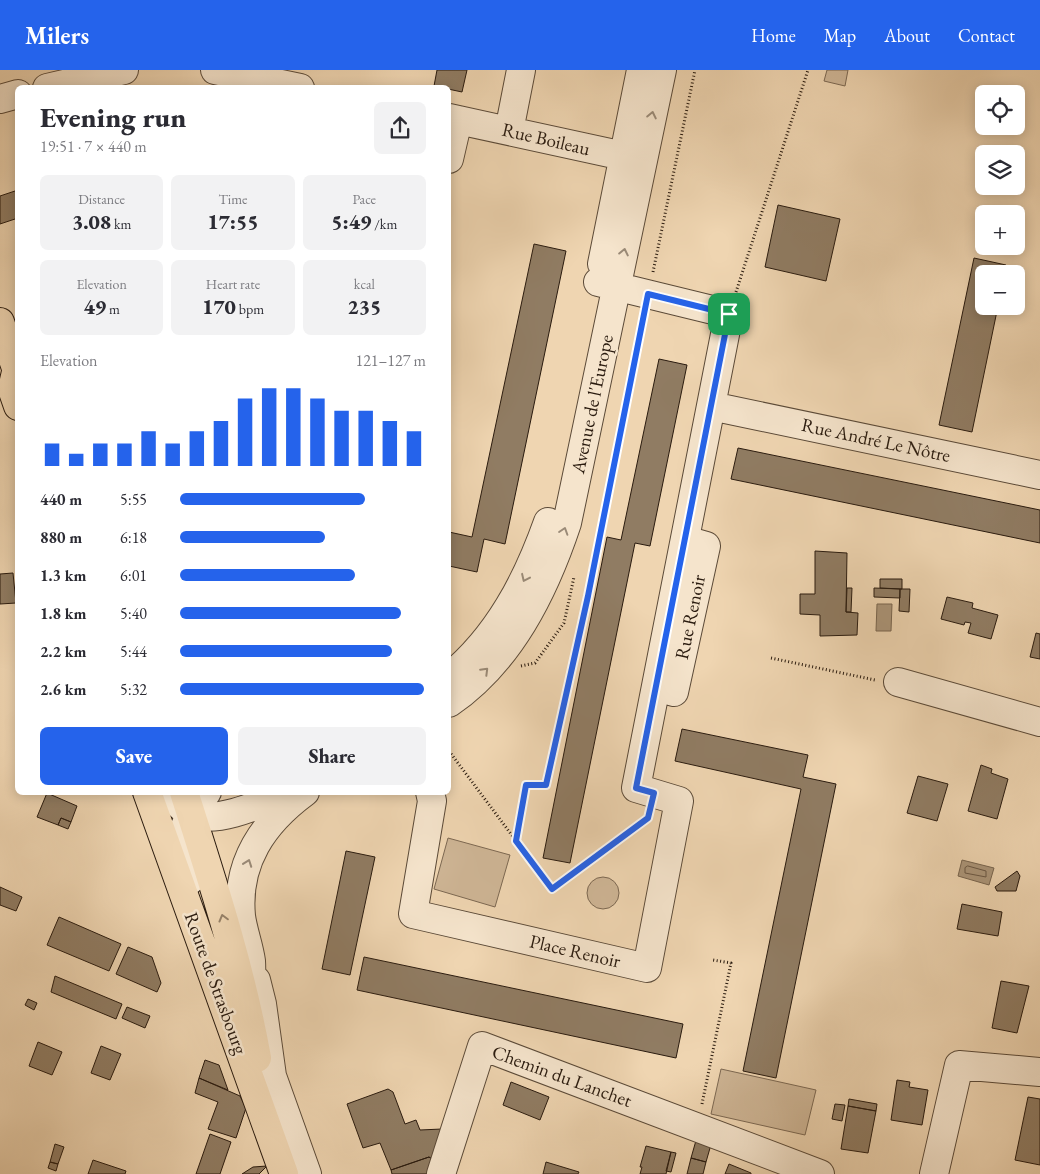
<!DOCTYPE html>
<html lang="en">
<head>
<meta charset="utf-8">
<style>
	body { margin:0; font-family:"EB Garamond",serif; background:#f2f2f3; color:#2b2b33; height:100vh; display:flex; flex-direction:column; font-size:19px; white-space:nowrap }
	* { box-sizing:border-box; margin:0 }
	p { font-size:16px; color:#7c7c81 }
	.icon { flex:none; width:28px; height:28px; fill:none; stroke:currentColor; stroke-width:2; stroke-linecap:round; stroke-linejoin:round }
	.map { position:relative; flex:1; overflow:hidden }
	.panel { position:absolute; left:15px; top:15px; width:436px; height:710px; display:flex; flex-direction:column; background:#fff; border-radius:8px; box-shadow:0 2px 12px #0003 }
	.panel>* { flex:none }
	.buttons { position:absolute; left:975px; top:15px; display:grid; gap:10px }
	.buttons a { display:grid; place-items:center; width:50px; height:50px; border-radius:8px; background:#fff; box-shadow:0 2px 12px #0003; font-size:25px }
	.pin { position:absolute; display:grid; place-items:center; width:42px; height:42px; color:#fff; margin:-21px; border-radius:10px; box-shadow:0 2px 8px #0006 }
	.round { display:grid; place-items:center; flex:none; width:52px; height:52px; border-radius:8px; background:#f2f2f3 }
	.summary { display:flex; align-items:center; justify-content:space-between; height:85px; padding:0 25px }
	h1 { font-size:28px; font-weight:800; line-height:38px }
	.stats { display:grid; grid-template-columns:repeat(3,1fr); gap:8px; height:85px; padding:5px 25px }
	.stats div { display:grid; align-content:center; border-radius:8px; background:#f2f2f3; text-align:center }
	.stats b { font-size:21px; font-weight:800 }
	.stats small { font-size:14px; font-weight:400 }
	.stats p { font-size:14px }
	.chart { height:140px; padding:10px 25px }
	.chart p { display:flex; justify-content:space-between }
	.chart svg { width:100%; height:90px; margin-top:5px; stroke:#2563eb; stroke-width:6 }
	.action { display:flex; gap:10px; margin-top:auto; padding:10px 25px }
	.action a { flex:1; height:58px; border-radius:8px; background:#2563eb; color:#fff; font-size:20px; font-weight:800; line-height:58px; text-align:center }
	.action a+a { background:#f2f2f3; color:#2b2b33 }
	ul { padding:0 25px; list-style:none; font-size:16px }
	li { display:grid; grid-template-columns:80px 60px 1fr; align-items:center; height:38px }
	li i { height:12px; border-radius:6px; background:#2563eb }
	header { display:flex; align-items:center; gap:30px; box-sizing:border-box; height:70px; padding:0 25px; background:#2563eb; color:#fff }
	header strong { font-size:24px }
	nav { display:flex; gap:28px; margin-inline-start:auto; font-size:18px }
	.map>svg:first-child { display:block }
	.green { fill:#ceb595; stroke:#7c6852 }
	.water { fill:#ac967a; stroke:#78654f }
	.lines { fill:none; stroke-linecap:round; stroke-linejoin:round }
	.shore { stroke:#6b5844; stroke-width:1 }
	.building { fill:#907c63; stroke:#2a1b0f }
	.minor-casing { stroke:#5b4a38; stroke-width:30 }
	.major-casing { stroke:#2a1b0f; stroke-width:30 }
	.path { stroke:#2a1b0f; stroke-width:3; stroke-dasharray:1 2.5; stroke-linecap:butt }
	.minor { stroke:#f5e4cc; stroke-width:28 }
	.major { stroke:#efd5b1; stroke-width:28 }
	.oneway { stroke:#9a8a77 }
	.oneway2 { stroke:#968168 }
	.route-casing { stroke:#fff; stroke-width:10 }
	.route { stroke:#2563eb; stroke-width:6 }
	.labels { text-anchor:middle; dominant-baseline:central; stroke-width:5; stroke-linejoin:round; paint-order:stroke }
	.street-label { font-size:19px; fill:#2a1b0f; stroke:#f5e4cc }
</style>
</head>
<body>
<header>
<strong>Milers</strong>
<nav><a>Home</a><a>Map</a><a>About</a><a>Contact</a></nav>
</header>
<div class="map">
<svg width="1040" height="1104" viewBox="0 0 1040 1104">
	<rect width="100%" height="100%" fill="#efd5b1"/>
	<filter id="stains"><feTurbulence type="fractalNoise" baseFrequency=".004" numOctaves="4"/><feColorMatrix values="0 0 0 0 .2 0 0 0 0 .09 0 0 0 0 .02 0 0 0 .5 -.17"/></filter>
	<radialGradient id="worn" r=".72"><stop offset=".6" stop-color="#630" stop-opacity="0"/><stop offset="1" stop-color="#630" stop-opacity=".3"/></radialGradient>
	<path class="green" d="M827,0H848L845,16L824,11Z
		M448,768L510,785L495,837L434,819Z
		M587 823a16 16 0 1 1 32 0a16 16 0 1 1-32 0Z
		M721,999L816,1020L805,1065L711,1044Z"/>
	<path class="water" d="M877,534H892L891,561H876Z
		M962,790L994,798L989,815L958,806Z"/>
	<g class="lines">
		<path class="shore" d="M968,796L986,801V807L965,803V798Z"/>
	</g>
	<path class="building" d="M437,0H467L462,22L434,16Z
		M18,120V148L0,154V126Z
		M778,135L840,149L826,211L765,197Z
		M534,174L566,181L505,474L484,469L477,502L449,496V462L472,467Z
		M974,188L1006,195L1004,204H984V236H998L972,362L939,355Z
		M659,289L687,295L650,476L635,473L570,793L543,788L607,467L621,470Z
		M738,378L1040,440V473L731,409Z
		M815,481L847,483L846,542L858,543L857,565L820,566V545L800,544V524H815Z
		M13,503L16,533L0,534V504Z
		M880,509H902V519L880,518Z
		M847,518H852L851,542H846Z
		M874,518L900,519V528L874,527Z
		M900,519H910L909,542L899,541Z
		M947,527L973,533L972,538L998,545L991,569L968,563L971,553L965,552L964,555L941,549Z
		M1036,563L1040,564V589L1030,587Z
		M682,659L808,685L803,707L836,714L776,1008L743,1001L801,719L675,691Z
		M981,695L992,699L991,703L1008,709L997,749L968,741Z
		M918,706L948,714L937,751L907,743Z
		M47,723L77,736L71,752L61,748L58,755L37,747Z
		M61,748L71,752L68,759L58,755Z
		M346,781L375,787L350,905L322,899Z
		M1017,801L1020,806L1016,821H997L995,817Z
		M0,817L22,827L16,841L0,835Z
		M962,834L1002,842L998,866L957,859Z
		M59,847L121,874L109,901L47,875Z
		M128,877L152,887L161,913L157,922L116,904Z
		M364,887L683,954L676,988L357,920Z
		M55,906L122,934L116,949L51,922Z
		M1001,911L1029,916L1017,963L992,958Z
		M28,929L37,933L34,940L25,935Z
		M127,937L150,946L145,958L122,948Z
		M38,972L62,982L52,1005L29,996Z
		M101,976L121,984L110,1010L91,1003Z
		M205,990L219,995L228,1020L199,1008Z
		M199,1008L240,1026L246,1038L236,1068L208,1059L218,1032L195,1023Z
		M897,1010L910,1012L909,1017L928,1020L922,1055L891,1050Z
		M511,1012L549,1027L540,1050L503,1035Z
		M388,1019L393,1022L405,1054L416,1050L420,1060L442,1059L432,1089L429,1087L391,1100L380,1073L363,1078L347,1034Z
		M1028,1027L1040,1029V1095L1015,1090Z
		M849,1029L877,1034L876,1041L848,1036Z
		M835,1034L845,1035L842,1051L832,1049Z
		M848,1036L876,1041L868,1083L841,1079Z
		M210,1064L231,1072L220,1104H196Z
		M697,1067L712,1071L706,1092L691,1088Z
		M55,1074L64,1077L58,1094L50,1092Z
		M646,1076L671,1082L666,1104H640L642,1097H640Z
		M671,1082L676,1083L671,1102L666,1101Z
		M429,1087L432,1089L427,1104H392L391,1100Z
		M691,1088L706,1092L703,1104H687Z
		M93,1090L126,1101L125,1104H88Z
		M50,1092L58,1094L56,1101L48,1098Z
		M546,1092L579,1102L578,1104H543Z
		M729,1094L751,1103V1104H725Z
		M267,1096L259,1104H242L253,1097Z"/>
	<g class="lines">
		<defs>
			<path id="minor" d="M215,0L300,18
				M47,18L124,0
				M0,29L18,24
				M449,48L642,90
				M509,61L521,0
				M449,89L458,50
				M602,194L641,0
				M711,336L1040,405
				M449,607C498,567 527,511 548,452
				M898,612L1040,652
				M656,617L674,622L706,476L685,470
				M449,633C510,591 544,522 567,453L662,0
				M166,722C173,729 181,738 190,743C215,756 265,732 289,722
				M430,722L432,731L413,844L647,898L679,731L636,718L729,244L598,212
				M190,810C176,765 179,760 207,722
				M256,910L262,934L272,1006L307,1104
				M250,934C250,920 252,905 251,891C249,876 243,861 241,846C236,792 263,753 305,722
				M441,1104L482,976L820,1104
				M934,1104L959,995L1040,1002"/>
			<path id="major" d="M0,252L18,304
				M16,302L12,319L18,336
				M147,722L284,1104
				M184,722C212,810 241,898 257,988"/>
		</defs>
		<use href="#minor" class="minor-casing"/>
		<use href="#major" class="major-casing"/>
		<path class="path" d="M653,202L695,0
			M736,222L808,0
			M771,588L875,610
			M521,596L535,593L564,553L574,507
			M449,681L552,819L648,747
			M516,771L527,715H546L588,526L643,248
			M702,1034L731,893L713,890"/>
		<use href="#minor" class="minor"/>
		<use href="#major" class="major"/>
	</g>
	<defs><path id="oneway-chevron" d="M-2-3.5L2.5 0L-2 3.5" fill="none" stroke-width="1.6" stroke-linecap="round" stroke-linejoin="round" transform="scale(1.25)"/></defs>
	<g class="oneway">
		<use href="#oneway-chevron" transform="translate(652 45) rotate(-78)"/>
		<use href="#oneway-chevron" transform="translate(624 182) rotate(-78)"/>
		<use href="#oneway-chevron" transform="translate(564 461) rotate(-72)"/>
		<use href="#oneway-chevron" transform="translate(525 508) rotate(115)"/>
		<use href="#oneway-chevron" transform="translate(485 601) rotate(-45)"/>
		<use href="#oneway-chevron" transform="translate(248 793) rotate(-70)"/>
	</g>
	<use class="oneway2" href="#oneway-chevron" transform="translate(223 848) rotate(-105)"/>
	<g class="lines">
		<defs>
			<path id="route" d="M648,224L729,244L636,718L654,723L648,748L552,819L516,771L526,715H546L588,526Z"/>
		</defs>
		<use href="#route" class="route-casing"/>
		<use href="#route" class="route"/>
	</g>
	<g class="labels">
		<g class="street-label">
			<text transform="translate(546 69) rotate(13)">Rue Boileau</text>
			<text transform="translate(592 334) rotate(-78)">Avenue de l'Europe</text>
			<text transform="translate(876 370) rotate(12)">Rue André Le Nôtre</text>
			<text transform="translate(690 547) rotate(-78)">Rue Renoir</text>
			<text transform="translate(575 881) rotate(13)">Place Renoir</text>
			<text transform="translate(216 913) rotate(70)">Route de Strasbourg</text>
			<text transform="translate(562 1006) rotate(20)">Chemin du Lanchet</text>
		</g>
	</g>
	<rect width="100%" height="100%" filter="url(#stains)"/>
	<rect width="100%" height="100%" fill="url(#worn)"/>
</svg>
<div class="buttons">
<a><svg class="icon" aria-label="locate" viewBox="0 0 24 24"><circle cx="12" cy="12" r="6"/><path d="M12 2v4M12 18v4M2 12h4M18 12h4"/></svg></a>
<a><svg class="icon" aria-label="layers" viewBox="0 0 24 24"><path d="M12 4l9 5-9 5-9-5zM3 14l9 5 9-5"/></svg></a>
<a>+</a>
<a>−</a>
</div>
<div class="pin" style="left:729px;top:244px;background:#1e9e55"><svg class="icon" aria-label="arrive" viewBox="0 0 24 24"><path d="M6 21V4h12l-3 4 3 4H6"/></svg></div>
<section class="panel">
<div class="summary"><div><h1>Evening run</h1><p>19:51 · 7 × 440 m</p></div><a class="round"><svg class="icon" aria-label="share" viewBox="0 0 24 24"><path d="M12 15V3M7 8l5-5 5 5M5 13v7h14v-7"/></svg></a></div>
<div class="stats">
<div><p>Distance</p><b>3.08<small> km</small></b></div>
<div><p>Time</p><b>17:55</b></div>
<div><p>Pace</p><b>5:49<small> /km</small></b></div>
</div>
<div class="stats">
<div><p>Elevation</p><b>49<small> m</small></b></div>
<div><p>Heart rate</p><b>170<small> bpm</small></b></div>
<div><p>kcal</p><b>235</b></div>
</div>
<div class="chart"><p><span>Elevation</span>121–127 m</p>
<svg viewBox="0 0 160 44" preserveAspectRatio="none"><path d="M5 44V33M15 44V38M25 44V33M35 44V33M45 44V27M55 44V33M65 44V27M75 44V22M85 44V11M95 44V6M105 44V6M115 44V11M125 44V17M135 44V17M145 44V22M155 44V27"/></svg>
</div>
<ul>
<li><b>440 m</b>5:55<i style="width:75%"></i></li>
<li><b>880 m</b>6:18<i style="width:59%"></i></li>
<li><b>1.3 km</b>6:01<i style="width:71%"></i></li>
<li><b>1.8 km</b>5:40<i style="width:90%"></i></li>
<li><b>2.2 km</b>5:44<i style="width:86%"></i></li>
<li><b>2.6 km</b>5:32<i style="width:99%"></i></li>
</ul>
<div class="action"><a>Save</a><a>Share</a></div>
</section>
</div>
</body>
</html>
